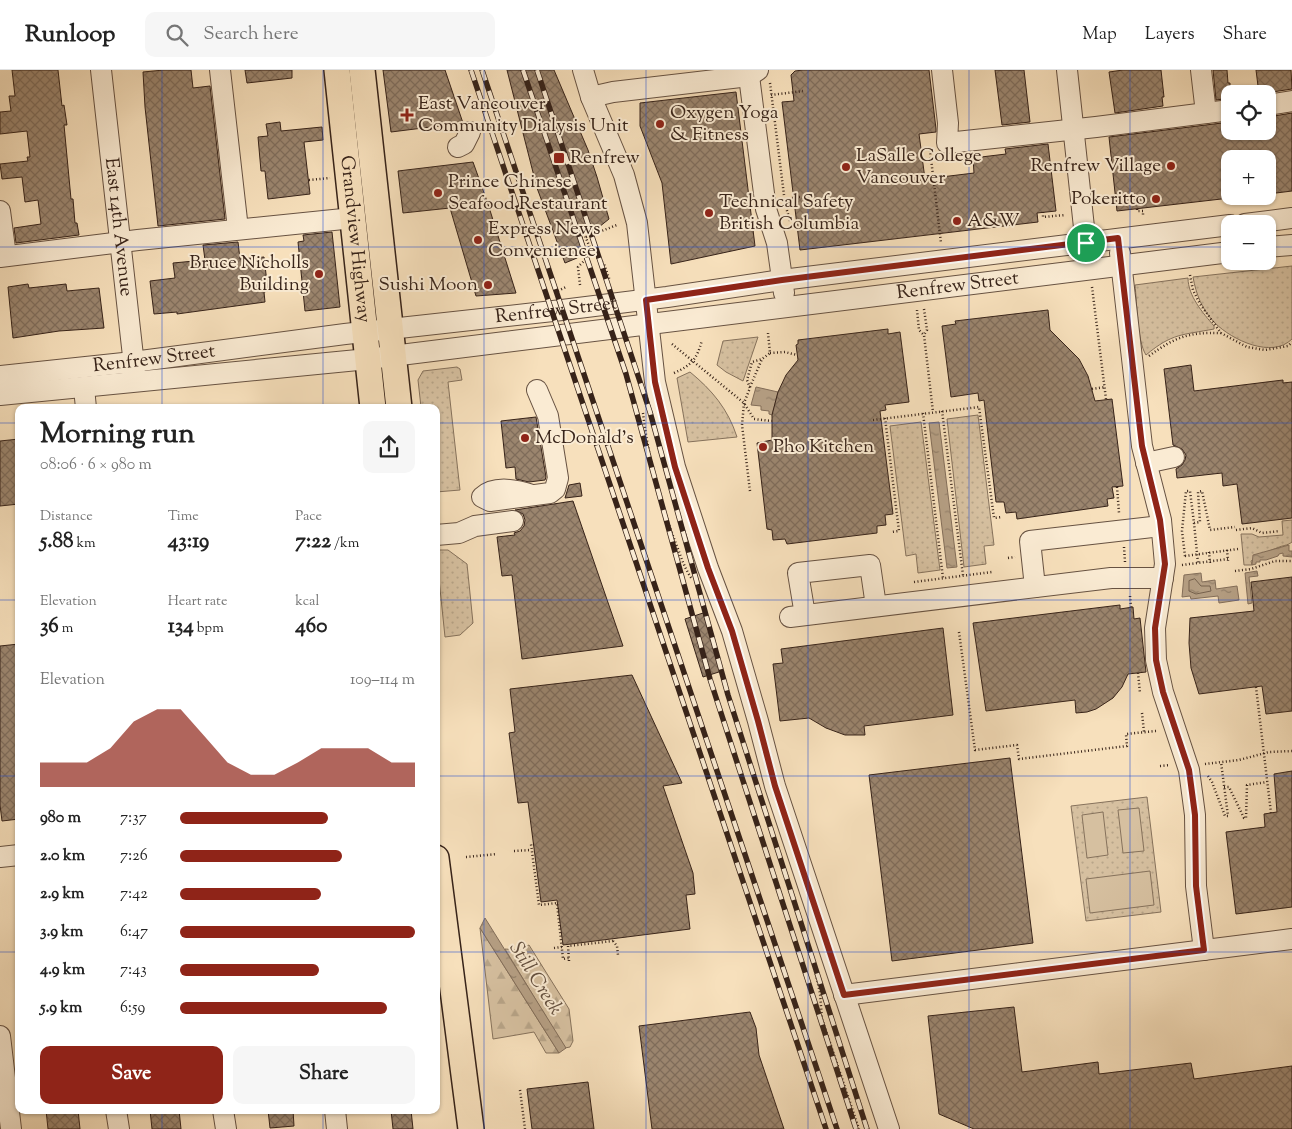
<!DOCTYPE html>
<html lang="en">
<head>
<meta charset="utf-8">
<style>
	body { margin:0; font-family:"Sorts Mill Goudy",serif; background:#f6f6f6; color:#222; height:100vh; display:flex; flex-direction:column; font-size:19px; white-space:nowrap }
	* { box-sizing:border-box; margin:0 }
	p { font-size:16px; color:#767676 }
	.icon { flex:none; width:28px; height:28px; fill:none; stroke:currentColor; stroke-width:2; stroke-linecap:round; stroke-linejoin:round }
	.map { position:relative; flex:1; overflow:hidden }
	.side { position:absolute; left:15px; top:334px; width:425px; height:710px; display:flex; flex-direction:column; background:#fff; border-radius:10px; box-shadow:0 1px 4px #0004 }
	.side>* { flex:none }
	.fabs { position:absolute; left:1221px; top:15px; display:grid; gap:10px }
	.fabs a { display:grid; place-items:center; width:55px; height:55px; border-radius:10px; background:#fff; box-shadow:0 1px 4px #0004; font-size:25px }
	.pin { position:absolute; display:grid; place-items:center; width:42px; height:42px; color:#fff; margin:-21px; border:2px solid #fff; border-radius:50%; box-shadow:0 1px 5px #0007 }
	.round { display:grid; place-items:center; flex:none; width:52px; height:52px; border-radius:10px; background:#f6f6f6 }
	.summary { display:flex; align-items:center; justify-content:space-between; height:85px; padding:0 25px }
	h1 { font-size:28px; font-weight:700; line-height:38px }
	.metrics { display:grid; grid-template-columns:repeat(3,1fr); gap:8px; height:85px; padding:5px 25px }
	.metrics div { display:grid; align-content:center }
	.metrics b { font-size:21px; font-weight:700 }
	.metrics small { font-size:14px; font-weight:400 }
	.metrics p { font-size:14px }
	.chart { height:140px; padding:10px 25px }
	.chart p { display:flex; justify-content:space-between }
	.chart svg { width:100%; height:90px; margin-top:5px; fill:#8f2418; opacity:.7 }
	.button { display:flex; gap:10px; margin-top:auto; padding:10px 25px }
	.button a { flex:1; height:58px; border-radius:10px; background:#8f2418; color:#fff; font-size:20px; font-weight:700; line-height:58px; text-align:center }
	.button a+a { background:#f6f6f6; color:#222 }
	ul { padding:0 25px; list-style:none; font-size:16px }
	li { display:grid; grid-template-columns:80px 60px 1fr; align-items:center; height:38px }
	li i { height:12px; border-radius:6px; background:#8f2418 }
	header { display:flex; align-items:center; gap:30px; box-sizing:border-box; height:70px; padding:0 25px; background:#fff; border-bottom:1px solid #e0e0e0 }
	header strong { font-size:24px }
	nav { display:flex; gap:28px; margin-inline-start:auto; font-size:18px }
	.search { width:350px; height:45px; background:#f6f6f6; display:flex; align-items:center; gap:12px; box-sizing:border-box; padding:0 18px; border-radius:10px; color:#767676; font-size:19px }
	.map>svg:first-child { display:block }
	.green { fill:url(#green-dots); stroke:#86725c }
	.forest { fill:url(#forest-firs); stroke:#86725c }
	.pitch { fill:#d6c0a0; stroke:#86725c }
	.water { fill:url(#water-ripples); stroke:#836e5a }
	.lines { fill:none; stroke-linecap:round; stroke-linejoin:round }
	.shore { stroke:#76624f; stroke-width:1 }
	.building { fill:url(#building-cross-hatch); stroke:#372319 }
	.minor-casing { stroke:#675242; stroke-width:22 }
	.major-casing { stroke:#372319; stroke-width:28 }
	.path { stroke:#372319; stroke-width:2.5; stroke-dasharray:1 2.5; stroke-linecap:butt }
	.minor { stroke:#faebd3; stroke-width:20 }
	.major { stroke:#f7e0bc; stroke-width:25 }
	.rail-casing { stroke:#372319; stroke-width:5.5 }
	.rail { stroke:#faebd3; stroke-width:4; stroke-dasharray:11; stroke-linecap:butt }
	.route-casing { stroke:#fff; stroke-width:10 }
	.route { stroke:#8f2418; stroke-width:6 }
	.grid { fill:none; stroke:#1d4ed8; stroke-width:1; stroke-opacity:0.55 }
	.poi-dot { fill:#8f2418; stroke:#faebd3; stroke-width:2 }
	.labels { text-anchor:middle; dominant-baseline:central; stroke-width:4; stroke-linejoin:round; paint-order:stroke }
	.poi-label { font-size:19px; fill:#372319; stroke:#faebd3; text-anchor:start }
	.street-label { font-size:19px; fill:#372319; stroke:#faebd3 }
	.water-label { font-size:20px; font-style:italic; fill:#634f3f; stroke:#faebd3 }
</style>
</head>
<body>
<header>
<strong>Runloop</strong>
<div class="search"><svg class="icon" aria-label="search" viewBox="0 0 24 24"><circle cx="10" cy="10" r="6"/><path d="M15 15l6 6"/></svg>Search here</div>
<nav><a>Map</a><a>Layers</a><a>Share</a></nav>
</header>
<div class="map">
<svg width="1292" height="1059" viewBox="0 0 1292 1059">
	<defs>
		<pattern id="green-dots" width="8" height="8" patternUnits="userSpaceOnUse" patternTransform="scale(1.25)"><rect width="8" height="8" fill="#d6c0a0"/><path d="M2 2h.1M6 6h.1" fill="none" stroke="#b8a589" stroke-width="1.8" stroke-linecap="round"/></pattern>
		<pattern id="forest-firs" width="22" height="20" patternUnits="userSpaceOnUse" patternTransform="scale(1.25)"><rect width="22" height="20" fill="#d6c0a0"/><path d="M5 1l3.5 6h-7zM16 11l3.5 6h-7z" fill="#b8a589"/></pattern>
		<pattern id="water-ripples" width="26" height="14" patternUnits="userSpaceOnUse" patternTransform="scale(1.25)"><rect width="26" height="14" fill="#b6a085"/><path d="M2 4q2-2 4 0t4 0M15 11q2-2 4 0t4 0" fill="none" stroke="#95826c"/></pattern>
		<pattern id="building-cross-hatch" width="8" height="8" patternUnits="userSpaceOnUse" patternTransform="scale(1.25)"><rect width="8" height="8" fill="#9b856e"/><path d="M0 0l8 8M0 8l8-8" fill="none" stroke="#7f6c5a"/></pattern>
	</defs>
	<rect width="100%" height="100%" fill="#f7e0bc"/>
	<filter id="stains"><feTurbulence type="fractalNoise" baseFrequency=".004" numOctaves="4"/><feColorMatrix values="0 0 0 0 .2 0 0 0 0 .09 0 0 0 0 .02 0 0 0 .5 -.17"/></filter>
	<radialGradient id="worn" r=".72"><stop offset=".6" stop-color="#630" stop-opacity="0"/><stop offset="1" stop-color="#630" stop-opacity=".3"/></radialGradient>
	<path class="green" d="M1292,196V269C1272,289 1232,270 1215,253C1202,240 1196,224 1193,207Z
		M1188,208C1188,226 1203,243 1214,256V259C1183,265 1172,263 1146,285C1137,271 1137,233 1135,215Z
		M758,267L743,311L726,302L717,295L723,271Z
		M457,297L460,299L462,310L448,312L460,420L436,422V338L421,337L418,310L423,301Z
		M690,302C712,320 728,339 737,367L688,372L677,308Z
		M978,345L994,475L984,476L986,494L964,497L947,349Z
		M921,352L940,500L918,503L916,484L906,486L890,356Z
		M1292,450V472C1287,476 1283,475 1277,478C1268,481 1260,485 1251,491L1252,495H1244L1241,464H1252L1259,467L1283,465L1282,451Z
		M436,480H448L467,494L473,553L460,565L445,567Z
		M1147,727L1161,842L1086,851L1071,736Z"/>
	<path class="forest" d="M480,858L559,983H546L534,962L493,969Z
		M529,875L569,939L573,971L570,977L565,978L505,879L518,880Z"/>
	<path class="pitch" d="M1139,738L1144,781L1123,783L1118,740Z
		M1103,742L1108,785L1087,788L1082,745Z
		M1150,801L1154,835L1090,843L1086,809Z"/>
	<path class="water" d="M756,317L778,322L772,345L769,344V341L761,340V336L751,335Z
		M939,352L957,497L947,498L929,353Z
		M1289,475V481H1292V487L1283,486V483L1279,484L1278,486L1266,490H1260V492H1256V494L1252,495L1253,485Z
		M1257,501L1258,506L1249,507L1252,533L1248,534L1245,503Z
		M1201,503L1202,512L1215,510L1216,519L1237,516L1239,530L1219,533L1218,526L1191,529L1190,526L1182,527L1184,505Z
		M485,848L566,978L559,983L480,858Z"/>
	<g class="lines">
		<path class="shore" d="M1195,509L1201,516H1210L1211,521L1196,524L1189,521V511Z"/>
	</g>
	<path class="building" d="M12,0H58L62,36L64,35L67,55H64L71,129H73L75,153H77L79,165L16,173L14,158L41,154L38,130L25,132L22,107L2,109L0,94L28,91L27,87H30L27,61L0,64V42L11,41L9,26H15Z
		M164,0H191L193,18L210,16L225,149L158,156L145,37L143,2Z
		M245,0H292V8L247,13Z
		M383,0H445L463,53L391,62Z
		M507,0H554L588,80L597,107L609,149L599,157L581,164L586,181L577,188L565,193L537,118Z
		M803,0H929L936,59V62L919,64L925,109L974,103L973,88L1006,84L1005,79L1048,74L1056,141L1037,143L1038,152L800,180L782,32L794,31L791,5L795,1Z
		M995,0H1024L1030,52L1002,55Z
		M1123,0H1161L1164,27H1162L1163,36L1115,43L1109,2Z
		M1213,0H1227L1228,13H1230V28L1216,30Z
		M1256,0H1291L1292,19L1259,24Z
		M736,22L755,176L671,194L662,113L640,56V33Z
		M1292,43V121L1268,124V89H1230V128L1117,141L1109,67L1230,52V61H1268V47Z
		M280,52L281,61L322,57L323,70L304,72L310,124L268,129L265,101H261L258,67L268,66L266,54Z
		M473,92L488,134L516,223L476,226L450,138L403,143L398,101Z
		M332,162L340,237L305,241L298,172L304,171L303,165Z
		M238,172L240,189L264,187L268,221L264,222L265,232L177,244V242L154,244L150,211L175,208L173,193L205,190L203,175Z
		M28,214L29,218L66,214L67,221L99,218L104,258L59,261L13,268L8,217Z
		M1048,240L1050,260L1079,289L1088,306L1095,331L1112,329L1123,416L1112,417L1114,428L1107,429L1108,436L1017,449L1016,442L1006,443L1004,432H996L984,330L979,331L978,323L951,327L942,256L956,254L955,251Z
		M888,259V264L900,262L909,332L885,335L886,340L880,341L893,444L885,445L886,455L877,456V463L787,474L785,469L773,470L772,460L767,459L757,373L772,370V345L778,322L786,305L798,290L796,275L798,274V270Z
		M1191,295L1194,321L1283,310V313L1292,312V448L1242,454L1237,414L1223,416L1222,403L1177,408L1176,399L1182,395L1185,390L1186,385L1182,379L1173,375L1164,299Z
		M536,347L546,407L545,410L529,412L516,409L515,397L506,398L501,351Z
		M19,369V389H17L19,434L0,436V371Z
		M580,413L582,426L565,428L569,415Z
		M573,431L623,576L522,589L512,505L502,506L497,467L515,465L514,463L520,461L524,456L525,450L523,444L515,440Z
		M1292,507V641L1266,644L1262,616L1199,624L1191,598L1189,573L1190,548L1254,541L1251,512Z
		M1120,535V539L1133,537L1134,549L1140,548L1146,602L1128,604L1122,617L1113,628L1096,639L1087,642L1076,643L1075,630L986,641L973,553Z
		M703,543L722,601L703,607L685,549Z
		M943,558L953,645L864,656L865,665H845L826,658L809,648L780,651L773,594L783,593L781,579Z
		M19,574V749L2,751L0,735V576Z
		M632,605L682,713L663,716L693,803L695,824L686,825L690,859L563,875L557,830L541,832L528,732L518,733L509,663L515,662L510,619Z
		M1010,688L1033,873L892,891L869,705Z
		M1292,701V837L1236,844L1226,762L1265,757L1264,744L1277,742L1274,704Z
		M1014,937L1022,1002L1098,992L1099,1004L1191,993L1194,1009L1292,996V1059H974L939,1044L928,946Z
		M750,942L756,958L759,985L784,1059H652L639,956Z
		M588,1012L594,1059H532L527,1019Z
		M46,1040H78L80,1059H48Z
		M150,1040H179L181,1059H152Z
		M268,1040H293L294,1056L270,1058Z
		M391,1040H411L413,1059H393Z"/>
	<g class="lines">
		<defs>
			<g id="minor">
				<path id="s1" d="M101,0L135,304"/>
				<path d="M220,0L238,159"/>
				<path d="M583,0L591,27L624,105L637,153L655,312L675,397L708,498L732,561L758,651L775,716L889,1059"/>
				<path d="M942,0L948,53L947,73L1096,57L1230,40"/>
				<path d="M1067,0L1087,185"/>
				<path d="M1201,0L1206,43"/>
				<path d="M749,6L766,139L777,173L784,223"/>
				<path d="M591,27L613,22L749,6L758,0"/>
				<path d="M1268,35L1292,31"/>
				<path d="M458,77L464,74L470,62"/>
				<path d="M0,141L6,186"/>
				<path d="M1245,154L1292,148"/>
				<path d="M1268,177L1292,175"/>
				<path d="M1120,183L1142,376L1161,450L1165,494L1155,558L1156,590L1163,622L1189,700L1195,745L1196,816L1204,880"/>
				<path d="M0,187L138,170L353,148"/>
				<path id="s2" d="M0,306L133,292L345,264L562,240L667,227L782,210L1230,155"/>
				<path d="M84,318L86,338"/>
				<path id="s3" d="M0,325L368,289L1230,182"/>
				<path d="M1146,393L1174,387"/>
				<path d="M532,425C517,420 495,415 482,427L490,431L550,423L555,419L558,408L548,346L537,320"/>
				<path d="M436,465L459,463L475,456L513,451"/>
				<path d="M1035,517L1030,471L1161,456"/>
				<path d="M805,545L798,503L870,495L876,536"/>
				<path d="M790,547L1111,508H1163"/>
				<path d="M0,787L19,785"/>
				<path d="M844,925L1292,869"/>
				<path d="M0,966L11,1059"/>
				<path d="M116,1040L119,1059"/>
				<path d="M223,1040L226,1059"/>
				<path d="M335,1040L337,1059"/>
			</g>
			<g id="major">
				<path id="s4" d="M337,0L373,338"/>
				<path d="M362,0L399,338"/>
				<path d="M436,788L471,1059"/>
			</g>
		</defs>
		<use href="#minor" class="minor-casing"/>
		<use href="#major" class="major-casing"/>
		<path class="path" d="M770,13L784,125
			M771,25L803,21
			M930,80L941,173
			M309,110L330,108
			M792,128L807,126
			M784,130L790,151
			M1137,139V141H1143V146
			M1043,142V147L1065,145
			M584,163L592,183L604,194L610,211
			M586,167L617,155
			M1190,205L1193,220L1200,234L1221,263L1247,277L1265,280L1288,276L1292,272
			M580,215L578,197L592,183
			M1092,217L1106,329
			M558,221L566,217
			M924,239L927,260L924,265L933,342
			M917,240L919,260L924,265
			M672,274L744,333L754,349L772,351
			M770,283L785,282L797,285
			M1149,286C1175,267 1189,262 1221,263
			M674,303C692,295 697,289 702,270
			M750,317L762,289
			M1092,319L1105,317
			M942,341L963,505
			M643,343C648,387 660,432 676,474C681,486 684,498 692,509
			M923,343L943,508
			M885,348L899,461L891,462
			M873,350L979,337L994,448L1002,447
			M1117,417L1119,443
			M750,421L742,355L744,333L750,318L747,310L752,292L762,289L770,283L768,263
			M1194,453L1198,493
			M1236,460L1252,458L1262,463L1280,461
			M1124,477L1125,492
			M1227,480L1228,491
			M1209,482L1210,493
			M1185,486L1182,461L1186,421H1190L1194,453L1200,452L1198,422L1202,421L1210,460L1235,457
			M1185,486L1238,479
			M1008,488L1015,487
			M1182,495L1228,489
			M1235,501L1251,499L1275,491H1292
			M914,512L992,502
			M1130,526L1131,537
			M959,562L975,680L1017,675L1019,689L1127,676L1126,664L1156,661
			M1138,603L1140,623
			M1256,617L1271,743
			M1142,643L1144,662
			M1205,694L1239,690L1269,682L1292,681
			M1160,696L1170,695
			M1208,706L1212,712L1225,746H1228L1221,692
			M1224,717H1229L1244,748H1246L1247,715L1267,712
			M534,774H531L539,835L557,833L563,889L569,888
			M514,781L531,780
			M466,787L497,784
			M613,871L617,876L618,885
			M554,878L562,877
			M812,887L820,923L822,949L859,1059
			M569,891L568,876L613,871V869
			M821,924L830,939
			M520,1020L525,1059"/>
		<use href="#minor" class="minor"/>
		<use href="#major" class="major"/>
		<defs>
			<path id="rail" d="M471,0L826,1059
				M482,0L837,1059
				M523,0L626,304L710,609L856,1059
				M537,0L650,342L728,625L867,1059"/>
		</defs>
		<use href="#rail" class="rail-casing"/>
		<use href="#rail" class="rail"/>
	</g>
	<g class="lines">
		<defs>
			<path id="route" d="M1118,168L1142,376L1160,450L1165,494L1155,558L1156,590L1163,622L1189,700L1195,745L1196,816L1204,880L844,925L775,716L758,651L732,561L708,498L675,397L655,312L646,230L782,210Z"/>
		</defs>
		<use href="#route" class="route-casing"/>
		<use href="#route" class="route"/>
	</g>
	<path class="grid" d="M162,0V338M323,0V338M484,0V1059M646,0V1059M808,0V1059M969,0V1059M1130,0V1059M0,177H1230M1268,177H1292M0,353H19M436,353H1292M0,530H19M436,530H1292M0,706H19M436,706H1292M0,882H19M436,882H1292M162,1040V1059M323,1040V1059"/>
	<g class="poi-dot">
		<path d="M404.5 37.5h5v5h5v5h-5v5h-5v-5h-5v-5h5z"/>
		<circle cx="660" cy="54" r="5"/>
		<rect x="553" y="82" width="12" height="12" rx="2.5"/>
		<circle cx="1171" cy="96" r="5"/>
		<circle cx="846" cy="97" r="5"/>
		<circle cx="438" cy="123" r="5"/>
		<circle cx="1156" cy="129" r="5"/>
		<circle cx="709" cy="143" r="5"/>
		<circle cx="957" cy="151" r="5"/>
		<circle cx="478" cy="170" r="5"/>
		<circle cx="319" cy="204" r="5"/>
		<circle cx="488" cy="215" r="5"/>
		<circle cx="525" cy="368" r="5"/>
		<circle cx="763" cy="377" r="5"/>
	</g>
	<g class="labels">
		<g class="poi-label">
			<text x="418" y="34">East Vancouver<tspan x="418" dy="22">Community Dialysis Unit</tspan></text>
			<text x="670" y="43">Oxygen Yoga<tspan x="670" dy="22">&amp; Fitness</tspan></text>
			<text x="856" y="86">LaSalle College<tspan x="856" dy="22">Vancouver</tspan></text>
			<text x="570" y="88">Renfrew</text>
			<text x="1161" y="96" text-anchor="end">Renfrew Village</text>
			<text x="448" y="112">Prince Chinese<tspan x="448" dy="22">Seafood Restaurant</tspan></text>
			<text x="1146" y="129" text-anchor="end">Pokeritto</text>
			<text x="719" y="132">Technical Safety<tspan x="719" dy="22">British Columbia</tspan></text>
			<text x="967" y="151">A&amp;W</text>
			<text x="488" y="159">Express News<tspan x="488" dy="22">Convenience</tspan></text>
			<text x="309" y="193" text-anchor="end">Bruce Nicholls<tspan x="309" dy="22">Building</tspan></text>
			<text x="478" y="215" text-anchor="end">Sushi Moon</text>
			<text x="535" y="368">McDonald's</text>
			<text x="773" y="377">Pho Kitchen</text>
		</g>
		<g class="street-label">
			<text stroke="none"><textPath href="#s1" startOffset="158">East 14th Avenue</textPath></text>
			<text stroke="none"><textPath href="#s4" startOffset="170">Grandview Highway</textPath></text>
			<text stroke="none"><textPath href="#s3" startOffset="964">Renfrew Street</textPath></text>
			<text stroke="none"><textPath href="#s2" startOffset="560">Renfrew Street</textPath></text>
			<text stroke="none"><textPath href="#s2" startOffset="155">Renfrew Street</textPath></text>
		</g>
		<g class="water-label">
			<text transform="translate(535 909) rotate(58)">Still Creek</text>
		</g>
	</g>
	<rect width="100%" height="100%" filter="url(#stains)"/>
	<rect width="100%" height="100%" fill="url(#worn)"/>
</svg>
<div class="fabs">
<a><svg class="icon" aria-label="locate" viewBox="0 0 24 24"><circle cx="12" cy="12" r="6"/><path d="M12 2v4M12 18v4M2 12h4M18 12h4"/></svg></a>
<a>+</a>
<a>−</a>
</div>
<div class="pin" style="left:1086px;top:173px;background:#1e9e55"><svg class="icon" aria-label="arrive" viewBox="0 0 24 24"><path d="M6 21V4h12l-3 4 3 4H6"/></svg></div>
<section class="side">
<div class="summary"><div><h1>Morning run</h1><p>08:06 · 6 × 980 m</p></div><a class="round"><svg class="icon" aria-label="share" viewBox="0 0 24 24"><path d="M12 15V3M7 8l5-5 5 5M5 13v7h14v-7"/></svg></a></div>
<div class="metrics">
<div><p>Distance</p><b>5.88<small> km</small></b></div>
<div><p>Time</p><b>43:19</b></div>
<div><p>Pace</p><b>7:22<small> /km</small></b></div>
</div>
<div class="metrics">
<div><p>Elevation</p><b>36<small> m</small></b></div>
<div><p>Heart rate</p><b>134<small> bpm</small></b></div>
<div><p>kcal</p><b>460</b></div>
</div>
<div class="chart"><p><span>Elevation</span>109–114 m</p>
<svg viewBox="0 0 160 44" preserveAspectRatio="none"><path d="M0 44V32L10 32L20 32L30 25L40 12L50 6L60 6L70 19L80 32L90 38L100 38L110 32L120 25L130 25L140 25L150 32L160 32V44z"/></svg>
</div>
<ul>
<li><b>980 m</b>7:37<i style="width:63%"></i></li>
<li><b>2.0 km</b>7:26<i style="width:69%"></i></li>
<li><b>2.9 km</b>7:42<i style="width:60%"></i></li>
<li><b>3.9 km</b>6:47<i style="width:100%"></i></li>
<li><b>4.9 km</b>7:43<i style="width:59%"></i></li>
<li><b>5.9 km</b>6:59<i style="width:88%"></i></li>
</ul>
<div class="button"><a>Save</a><a>Share</a></div>
</section>
</div>
</body>
</html>
